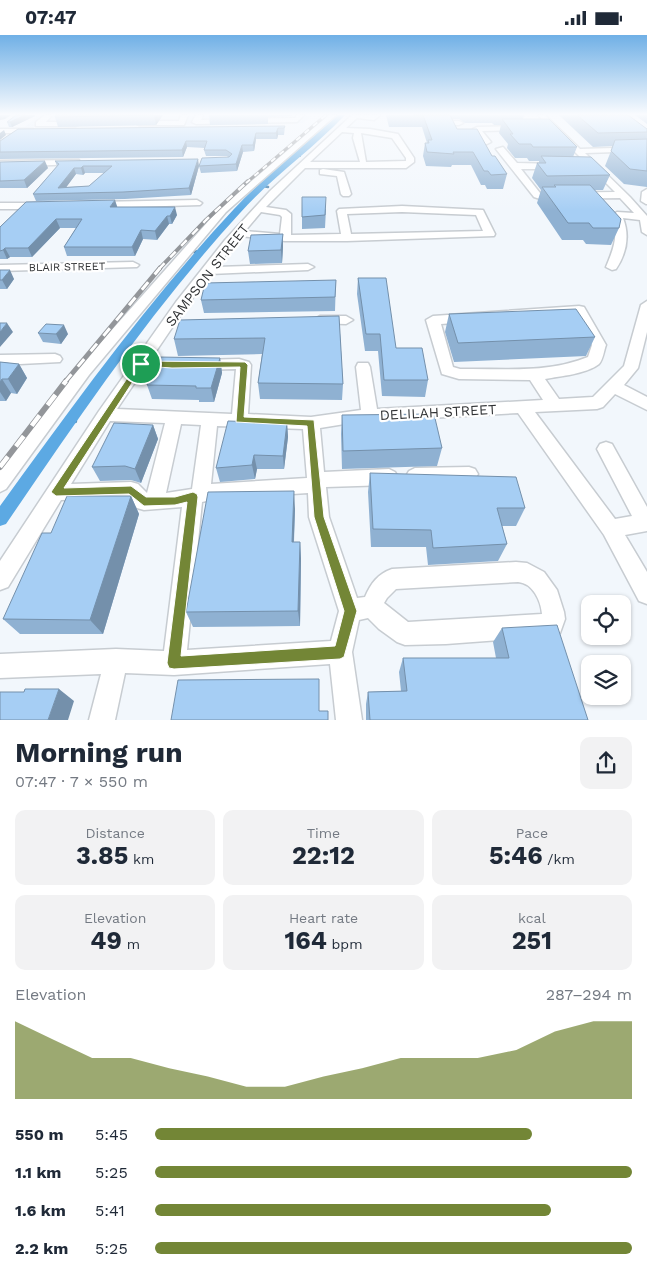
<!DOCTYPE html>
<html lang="en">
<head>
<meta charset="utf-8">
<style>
	body { margin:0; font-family:"Work Sans",sans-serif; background:#f2f2f3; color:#1f2937; height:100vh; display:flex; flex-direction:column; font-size:19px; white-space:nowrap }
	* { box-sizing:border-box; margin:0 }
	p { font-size:16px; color:#747a83 }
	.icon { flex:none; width:28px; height:28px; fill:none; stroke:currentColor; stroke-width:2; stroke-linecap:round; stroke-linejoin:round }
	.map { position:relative; height:685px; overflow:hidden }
	.sheet { display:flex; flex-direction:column; background:#fff; flex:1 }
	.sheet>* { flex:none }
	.fabs { position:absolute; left:581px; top:560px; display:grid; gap:10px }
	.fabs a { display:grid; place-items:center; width:50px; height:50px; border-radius:10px; background:#fff; box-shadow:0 1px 4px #0004; font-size:25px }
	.pin { position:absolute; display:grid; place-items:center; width:42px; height:42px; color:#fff; margin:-21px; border:2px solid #fff; border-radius:50%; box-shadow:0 1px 5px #0007 }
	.round { display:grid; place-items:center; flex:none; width:52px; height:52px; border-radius:10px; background:#f2f2f3 }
	.summary { display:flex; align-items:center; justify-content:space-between; height:85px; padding:0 15px }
	h1 { font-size:28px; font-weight:700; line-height:38px }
	.metrics { display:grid; grid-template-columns:repeat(3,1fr); gap:8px; height:85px; padding:5px 15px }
	.metrics div { display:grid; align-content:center; border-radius:10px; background:#f2f2f3; text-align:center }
	.metrics b { font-size:25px; font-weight:700 }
	.metrics small { font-size:14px; font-weight:400 }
	.metrics p { font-size:14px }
	.chart { height:140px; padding:10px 15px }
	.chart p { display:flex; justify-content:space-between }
	.chart svg { width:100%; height:90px; margin-top:5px; fill:#738636; opacity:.7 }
	ul { padding:0 15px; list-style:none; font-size:16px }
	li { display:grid; grid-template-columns:80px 60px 1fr; align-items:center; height:38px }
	li i { height:12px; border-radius:6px; background:#738636 }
	.status { display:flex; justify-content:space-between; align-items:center; height:35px; padding:0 25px; background:#fff; direction:ltr }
	.status svg { height:14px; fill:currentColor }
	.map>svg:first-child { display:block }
	.built { fill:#e2edf8 }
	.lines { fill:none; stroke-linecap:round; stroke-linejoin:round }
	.stream-far2 { stroke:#4f85ae; stroke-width:2 }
	.stream-far1 { stroke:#4f85ae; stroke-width:2.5 }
	.stream { stroke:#4f85ae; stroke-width:4.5 }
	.canal { fill:#5ca9e3; fill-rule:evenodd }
	.minor-casing { stroke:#c7ccd1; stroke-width:3 }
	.minor { fill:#fff; fill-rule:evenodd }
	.rail-far3-casing { stroke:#93969a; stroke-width:3 }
	.rail-far2-casing { stroke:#93969a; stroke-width:4 }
	.rail-far1-casing { stroke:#93969a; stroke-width:5 }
	.rail-casing { stroke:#93969a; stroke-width:6 }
	.rail-far3 { stroke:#fff; stroke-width:2; stroke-dasharray:5.5; stroke-linecap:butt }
	.rail-far2 { stroke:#fff; stroke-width:2.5; stroke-dasharray:8; stroke-linecap:butt }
	.rail-far1 { stroke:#fff; stroke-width:3; stroke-dasharray:10; stroke-linecap:butt }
	.rail { stroke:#fff; stroke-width:4.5; stroke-dasharray:13; stroke-linecap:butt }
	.wall { fill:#8fb1d2; fill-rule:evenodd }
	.shaded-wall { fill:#7490ab }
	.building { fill:#a6cef4; stroke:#7490ab; fill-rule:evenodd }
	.route { fill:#738636; stroke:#fff; fill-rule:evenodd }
	.labels { text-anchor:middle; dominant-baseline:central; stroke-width:4.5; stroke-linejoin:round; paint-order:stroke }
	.far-street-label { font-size:11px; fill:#303234; stroke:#fff }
	.street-label { font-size:14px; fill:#303234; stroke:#fff }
</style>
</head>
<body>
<div class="status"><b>07:47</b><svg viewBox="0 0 49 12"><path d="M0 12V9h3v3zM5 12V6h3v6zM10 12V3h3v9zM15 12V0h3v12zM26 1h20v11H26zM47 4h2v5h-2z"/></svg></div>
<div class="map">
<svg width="647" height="685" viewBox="0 0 647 685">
	<rect width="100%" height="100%" fill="#f2f7fc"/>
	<path class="built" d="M39,80H313L303,88L25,92Z"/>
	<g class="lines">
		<path class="stream-far2" d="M296,121H300"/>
		<path class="stream-far1" d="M263,151L268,152
			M193,217L200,216"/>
		<path class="stream" d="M69,386H75"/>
		<path class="canal" d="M338,80H345C312,115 272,142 240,178C152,274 79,382 6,489L0,491V471C74,369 148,266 234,174C266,140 303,111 338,80Z"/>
		<defs>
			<path id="minor" d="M45,80H52L46,87H76L80,89L76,91H36V87Z
				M181,80H188L184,90H139L135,88L139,86H179Z
				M196,80H203L201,85L295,83L297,80H304L297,87L196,89L192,87Z
				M329,80H336L226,177L89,340L6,454L0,457V435L79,332L220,173Z
				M352,80H380L374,85L357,83L346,93L370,94L398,99L414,123V127L406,133H305L266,172L286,175L291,179V200L341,199L337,176L339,174L402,171L483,175L495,199L494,201L347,206H285L240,201L216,232L308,229L314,232L308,235L210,239L186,272L117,374L232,379L236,334L200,335L195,333L193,330L195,327L200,325L239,324L249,327L251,330L248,379L311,382L361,375L356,332L358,328H368L370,332L377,374L543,365L530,345L459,344L442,339L426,285L433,281L579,271L584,272L606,310C604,315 603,325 599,329C586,339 561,341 545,344L559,364L593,362L624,331L641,270L647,266V297L638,333L624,350L647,362V375L615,359L603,372L597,374L535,377L615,484L632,481L597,414L600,409L606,407L612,409L647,472V496L625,500L647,537V569L639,566L604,500L518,378L357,387L320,393L324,437L389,434L395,437L398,442L395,447L389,450L326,452L329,482L357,563L365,562C371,548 378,539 392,534L516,527L527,528L544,537L557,555L564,577L565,584L560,598L552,601L446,609L405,610L397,607L379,594L368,583L359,585L352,617L362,685H336L330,629L174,640L125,638L115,685H89L101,639L0,643V619L116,614L164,616L182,472L144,475L137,473L127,463L61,465L8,552L0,555V526L99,376L176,267L225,205L270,156ZM342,97L354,98L353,103L360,127H310ZM361,98L392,103L406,123V126L366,127ZM261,177L280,180L282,182L280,199L245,196ZM402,177L476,180L483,196L351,199L347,179ZM575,279L592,310L588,322C547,339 503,333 460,334L453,332L441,289ZM110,386L165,388L147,458L138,449L131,447L71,449ZM181,389L201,390L192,454L166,458ZM217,391L303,394L307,443L211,449ZM308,458L309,482L339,576L331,606L187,615L202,467L215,464ZM518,547C533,548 541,566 542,579L408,587L384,568L387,563L396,554Z
				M417,80H424L427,86H459L463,88L459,90H422Z
				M538,80H545L580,114L647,112V116L585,118L630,162L647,181V200L642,197L640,185L623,183C630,201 626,219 616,234L612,235L606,232C614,213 619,200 612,180L617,177L634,178L620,163L540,164L534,162L496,114L503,112L517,128L557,129L558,131L554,134H521L540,158L615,157Z
				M520,91L524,93L523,95L482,96L491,107L487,109H484L473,94L477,92Z
				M0,94H33L37,96L33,98H0Z
				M76,125H79V129L0,132V126Z
				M323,134L344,137L351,159L349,161H343L341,159L337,141L320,139V135Z
				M647,154V169H646L641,166L642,157Z
				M197,165L202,168L200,170L96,173L91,170L96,167Z
				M0,168H41L46,171L41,174H0Z
				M133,227L139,230L137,232L0,236V230Z
				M320,281H346L353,285L346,289L315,288L313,285Z
				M55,319L60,321L62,324L60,327L0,330V320Z
				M469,432L475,434L478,439L475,444L469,446L415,449L409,446L406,441L409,436L415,433Z"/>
		</defs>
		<use href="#minor" class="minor-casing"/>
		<use href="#minor" class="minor"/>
		<defs>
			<path id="rail-far3" d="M246,148L326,80"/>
			<path id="rail-far2" d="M159,234L206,185L248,146"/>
			<path id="rail-far1" d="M65,347L160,233"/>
			<path id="rail" d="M0,432L66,346"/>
		</defs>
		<use href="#rail-far3" class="rail-far3-casing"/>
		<use href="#rail-far2" class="rail-far2-casing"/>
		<use href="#rail-far1" class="rail-far1-casing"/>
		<use href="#rail" class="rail-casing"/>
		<use href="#rail-far3" class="rail-far3"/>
		<use href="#rail-far2" class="rail-far2"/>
		<use href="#rail-far1" class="rail-far1"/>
		<use href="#rail" class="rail"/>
	</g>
	<path class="wall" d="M16,80H35V81L12,92H9L7,87Z
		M163,80L156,90L58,92L55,82Z
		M209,80H292V81L269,82L268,83V89L210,90Z
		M386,80H524L523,84L577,112L573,122L610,140L603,155H595L619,193L611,210L586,209L583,205H562L537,168L541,155L532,143L537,128H539V126H529L527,123H515L507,113L508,109L499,98L501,90H494L492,88H465L459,84H452L457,94L492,121L507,139L503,154H487L485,150H481L471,130H452L451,132L426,131L423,121L425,108H427L422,92H389Z
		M559,80H628L647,94V152L624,149L605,131L613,111L593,112Z
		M635,80H647V89Z
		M285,91L284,100H278L277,104H256L254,116L243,117L237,136L201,138L199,131L228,122L227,121H206L204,115L205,113L187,112L183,122L0,124V106Z
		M55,126L199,131L191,160L125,164L36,166L33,159L57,131ZM85,138H104L89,151L66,152L76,139L83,140Z
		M0,127L48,133L27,153H0Z
		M117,172L177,180L172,189H169L157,205L143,204L135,221H67L64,212L76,193H60L32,222H10L7,224H0V192Z
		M326,174L325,193L302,194V182Z
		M283,199V212L282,228L250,229L248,216Z
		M0,235L14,244L7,254H0Z
		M358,243L396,313L428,345L425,362L382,361L378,316H365L357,259Z
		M336,245L335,276L204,278L201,265Z
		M449,279L595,302L586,321L454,327L445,297Z
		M339,281L343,349L342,365L260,364L258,348L262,319L178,321L174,304Z
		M38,298L68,299L61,309L43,307Z
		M220,323L222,338L214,367H199V365L152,364L147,350Z
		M0,327L19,329L27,343L17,359L11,358L6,366H0Z
		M342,380L442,413L437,431L342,434L341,399Z
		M287,388L288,402L284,434H257L255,444L220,447L216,433Z
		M153,390L158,404L141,448L131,445L100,446L92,432Z
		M370,438L525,473L516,491H502L507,509L498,526L428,530L426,512H371L368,457Z
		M131,461L139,479L103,599H20L3,584L51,498Z
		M295,474L294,507H300L301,524L300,591L193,592L186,577Z
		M502,593L588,685H366V669L368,657L401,656L399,637L403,623H496L493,607Z"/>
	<path class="shaded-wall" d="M0,80H11L5,84L0,85Z
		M25,80H35V81L12,92L10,87Z
		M154,80H163L156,90Z
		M278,93V100L277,104L276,98Z
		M4,95L6,100L0,105V98Z
		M256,98V104L254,116L253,110Z
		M186,106L187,112L183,122L182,115Z
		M242,110L243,117L237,136L236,129Z
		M198,124L199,131L191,160L189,153Z
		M45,126L48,133L27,153L24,145Z
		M83,131L85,138L83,140L81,133Z
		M74,133L76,139L62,158L58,153Z
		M115,165L118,174L110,172Z
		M175,172L177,180L172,189L170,181Z
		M167,181L169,189L157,205L155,196Z
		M56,184L60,193L32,222L28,213Z
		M141,195L143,204L135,221L132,212Z
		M283,199V212L282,228L281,215Z
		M5,213L10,222L7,224L3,215Z
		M10,235L14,244L7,254L2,245Z
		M7,288L13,297L0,312V297Z
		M64,290L68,299L61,309L56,299Z
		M220,323L222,338L214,367L211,353Z
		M19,329L27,343L17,359L8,344Z
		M2,344L11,358L6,366L0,357V347Z
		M287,388L288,402L284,434L283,421Z
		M153,390L158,404L141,448L135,434Z
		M254,420L257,434L255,444L252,430Z
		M294,456L295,474L293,524L292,507Z
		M131,461L139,479L103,599L90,585Z
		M300,507L301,524L300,591L298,576Z
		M59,654L74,666L68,685H48Z"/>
	<path class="building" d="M16,80H25L10,87H7Z
		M56,80H154L55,82Z
		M414,80H450L457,94H477L492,121H495L507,139L491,140L488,136H484L473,117H453L454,119L427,117L425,108H429L428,105H432L423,80Z
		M577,80H628L647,94V97L598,98Z
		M502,84H549L577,112H533L531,109H519L510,99H513Z
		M285,91L284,93H278L276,98H256L253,110H242L236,129L199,131L202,123L229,122L232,119L226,115H204L207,106H186L182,115L0,117V106L18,94Z
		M647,104V136L630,134L611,116L615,105Z
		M541,121L591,122L610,140L547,141L537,128H546Z
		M198,124L189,153L123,157L33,159L59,129L55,126ZM83,131H112L89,151L58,153L74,133H81Z
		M45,126L24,145L0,146V127Z
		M554,150H590L621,184L619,193H593L589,188H568L542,152H556Z
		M302,162H326L325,180L302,182Z
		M115,165L110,172H175L170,181H167L155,196L141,195L132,212H64L82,184H56L28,213H5L3,215L0,216V192L26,167Z
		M283,199L281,215L248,216L251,200Z
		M0,235H10L2,245H0Z
		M358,243H386L396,313H422L428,345H384L380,299H366Z
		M336,245L335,262L201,265L205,248Z
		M576,274L595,302L458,308L449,279Z
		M339,281L343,349L258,348L265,303L174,304L180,285Z
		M0,288H7L0,297Z
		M46,289L64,290L56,299L38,298Z
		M158,322L220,323L211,353H196V351L147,350Z
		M0,327L19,329L8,344H2L0,347Z
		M434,379L442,413L343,416L342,380Z
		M228,386L287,388L283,421L254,420L252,430L216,433Z
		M114,388L153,390L135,434L125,431L92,432Z
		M370,438L516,442L525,473H497L507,509L433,513L431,495L373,494Z
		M294,456L292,507H300L298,576L186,577L208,457Z
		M67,461H131L90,585L3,584L42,498H51Z
		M557,590L588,685H370L368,657L407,656L403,623H509L502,593Z
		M319,644V676H328V685H171L178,645Z
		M25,654H59L48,685H0V657H24Z"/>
	<linearGradient id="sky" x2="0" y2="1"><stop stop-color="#70b0e6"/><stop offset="0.45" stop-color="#f9fbfe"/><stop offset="1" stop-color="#f9fbfe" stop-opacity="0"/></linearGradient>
	<rect width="647" height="176" fill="url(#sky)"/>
	<path class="route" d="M141,326L245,327L248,330L244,382L314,385L324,482L357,576L344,622L340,624L174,634L169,633L167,628L187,467L175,470L144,471L129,459L56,461L51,457L138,327ZM143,331L172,333L240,332L236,387L307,391L314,482L344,576L335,611L181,621L198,462L197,459L193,457L175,462H146L131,451L64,453Z"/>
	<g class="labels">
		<g class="far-street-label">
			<text transform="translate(67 232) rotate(-1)">BLAIR STREET</text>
		</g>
		<g class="street-label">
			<text transform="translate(207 240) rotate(-52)">SAMPSON STREET</text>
			<text transform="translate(438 377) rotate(-3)">DELILAH STREET</text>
		</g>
	</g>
</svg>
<div class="fabs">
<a><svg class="icon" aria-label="locate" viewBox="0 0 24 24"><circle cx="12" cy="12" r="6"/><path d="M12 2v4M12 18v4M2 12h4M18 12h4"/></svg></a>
<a><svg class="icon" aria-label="layers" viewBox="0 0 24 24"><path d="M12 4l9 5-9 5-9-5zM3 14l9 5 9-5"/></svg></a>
</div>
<div class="pin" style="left:141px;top:329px;background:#1e9e55"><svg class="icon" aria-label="arrive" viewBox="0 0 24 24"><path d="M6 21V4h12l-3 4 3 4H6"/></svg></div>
</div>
<section class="sheet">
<div class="summary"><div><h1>Morning run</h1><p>07:47 · 7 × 550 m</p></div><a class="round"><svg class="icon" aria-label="share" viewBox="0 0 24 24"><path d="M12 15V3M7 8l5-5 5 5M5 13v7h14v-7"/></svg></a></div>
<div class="metrics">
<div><p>Distance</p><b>3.85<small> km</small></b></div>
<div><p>Time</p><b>22:12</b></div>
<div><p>Pace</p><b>5:46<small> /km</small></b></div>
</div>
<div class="metrics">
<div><p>Elevation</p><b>49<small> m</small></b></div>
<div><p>Heart rate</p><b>164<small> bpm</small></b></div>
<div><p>kcal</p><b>251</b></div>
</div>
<div class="chart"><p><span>Elevation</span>287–294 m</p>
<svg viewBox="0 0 160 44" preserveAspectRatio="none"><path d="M0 44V6L10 15L20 24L30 24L40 29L50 33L60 38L70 38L80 33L90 29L100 24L110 24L120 24L130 20L140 11L150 6L160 6V44z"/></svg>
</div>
<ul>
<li><b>550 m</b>5:45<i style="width:79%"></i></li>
<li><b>1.1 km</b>5:25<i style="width:100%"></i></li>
<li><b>1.6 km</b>5:41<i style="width:83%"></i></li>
<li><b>2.2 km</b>5:25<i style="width:100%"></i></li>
</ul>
</section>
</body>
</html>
